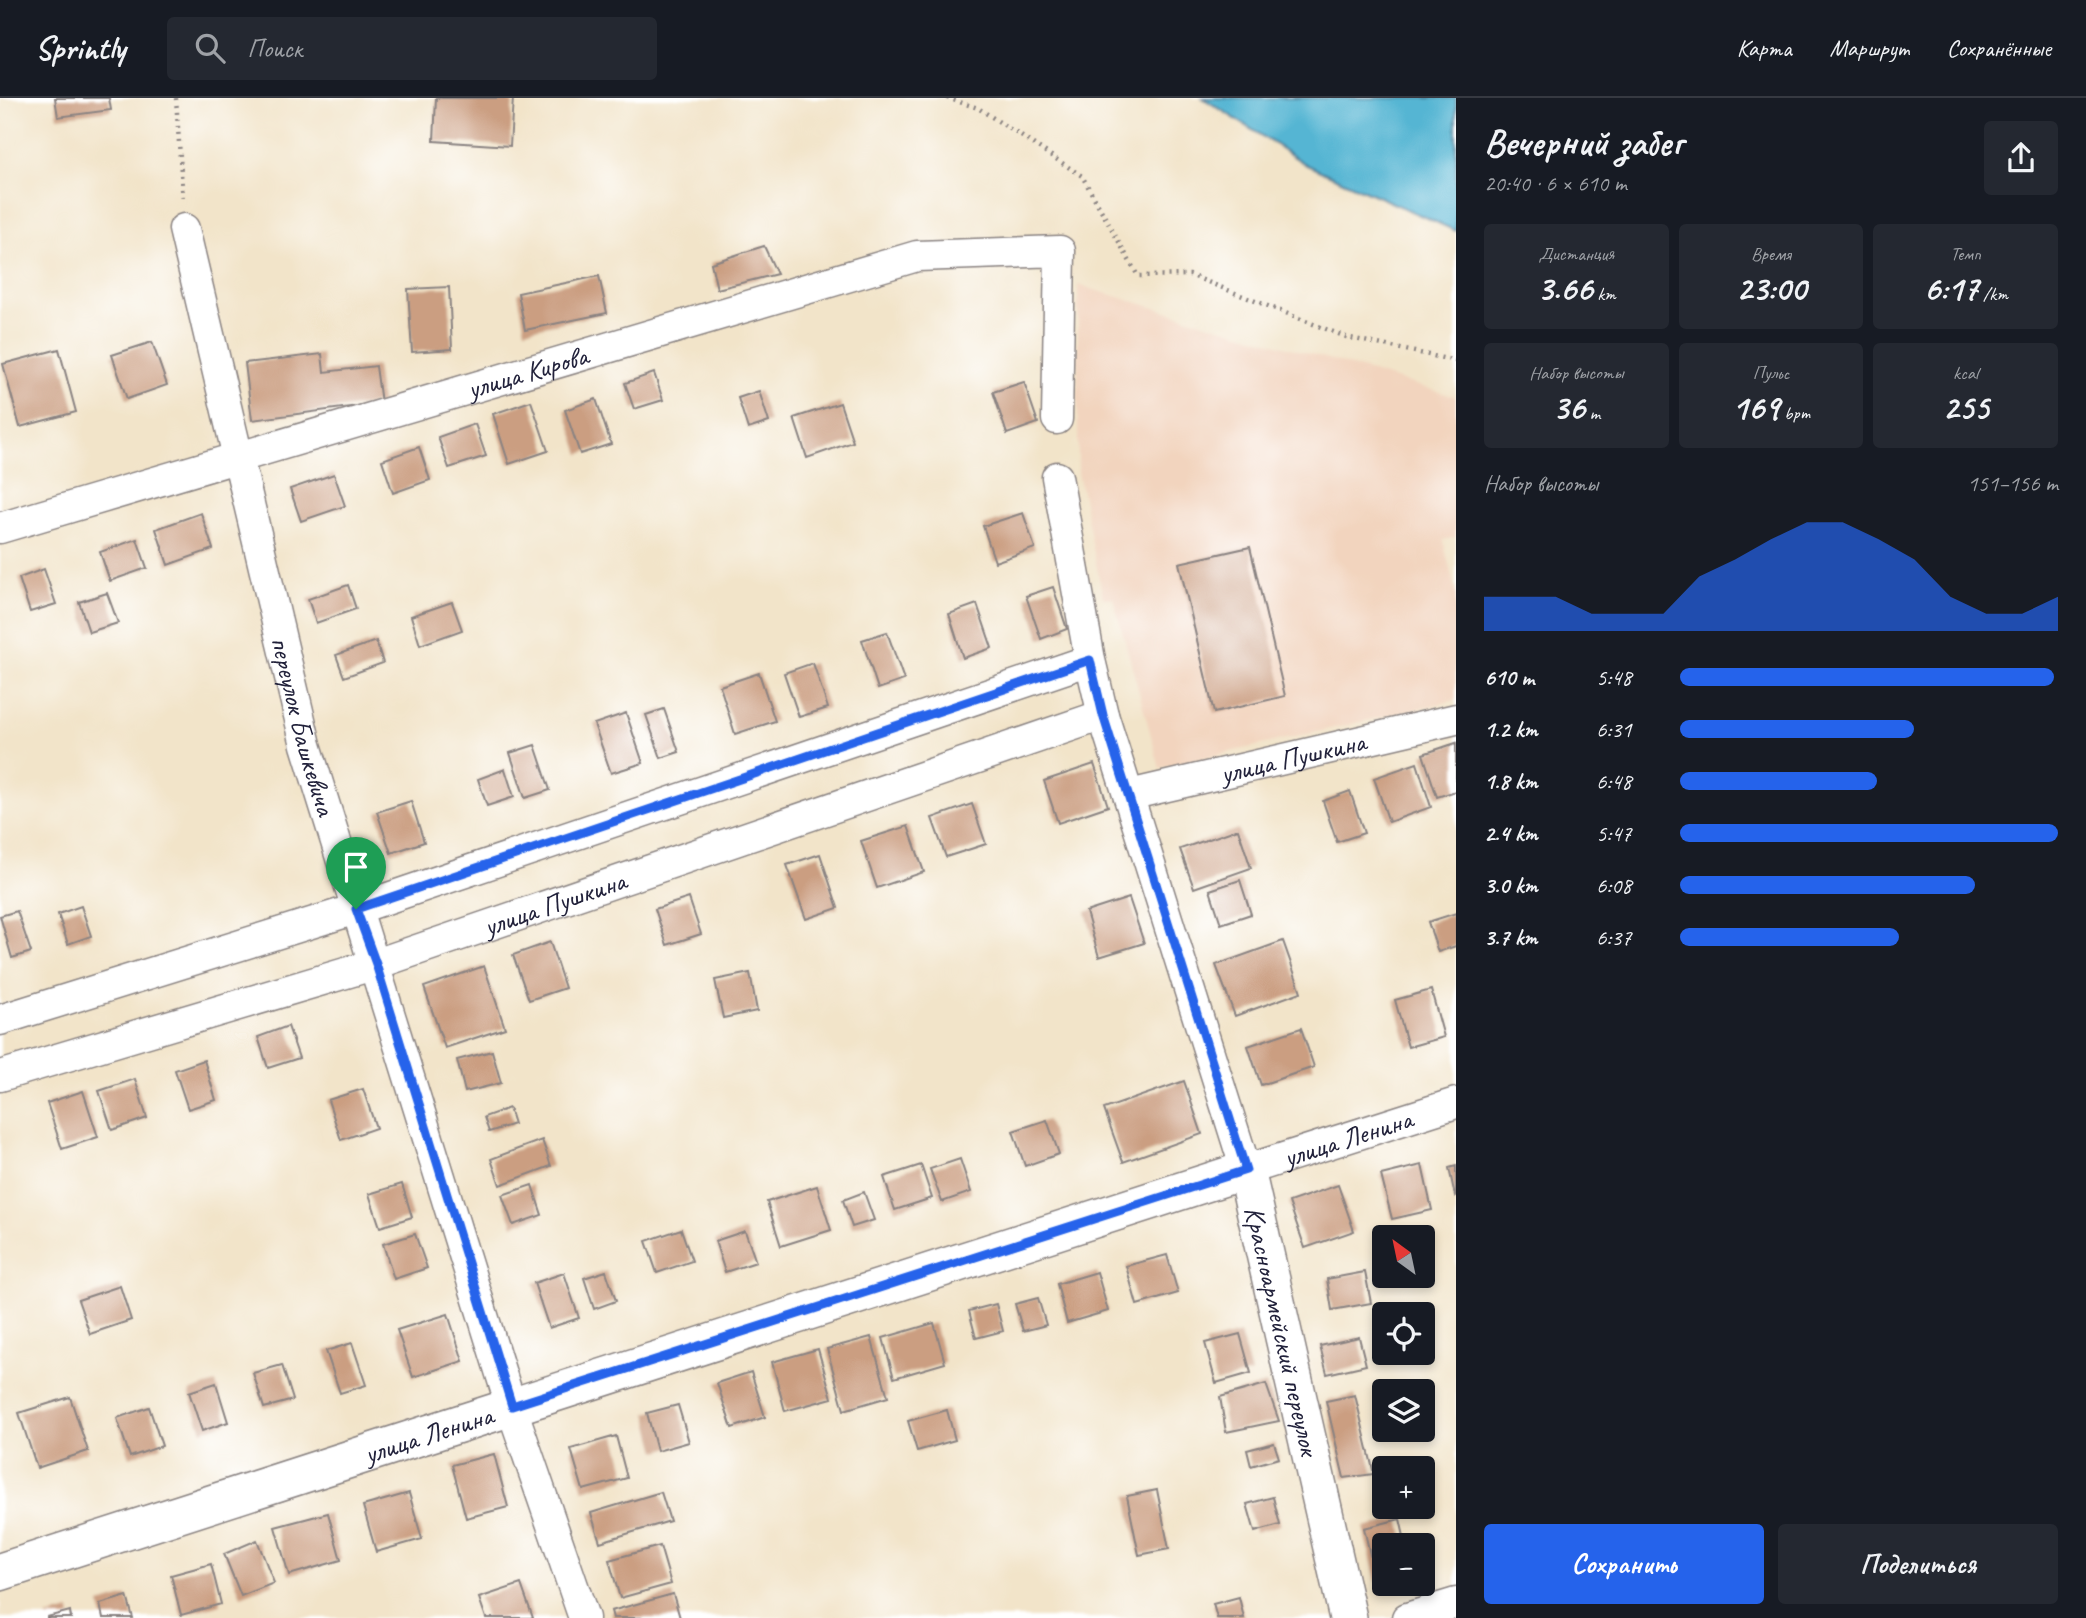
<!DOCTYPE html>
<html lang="ru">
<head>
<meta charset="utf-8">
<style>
	body { margin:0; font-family:Caveat,sans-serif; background:#242831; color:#f1f3f6; height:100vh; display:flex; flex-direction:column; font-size:26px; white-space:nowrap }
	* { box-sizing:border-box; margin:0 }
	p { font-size:23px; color:#9ea1a6 }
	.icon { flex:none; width:38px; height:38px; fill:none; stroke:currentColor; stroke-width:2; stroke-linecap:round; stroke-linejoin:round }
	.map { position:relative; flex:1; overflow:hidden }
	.panel { display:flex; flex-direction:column; background:#171b24; width:630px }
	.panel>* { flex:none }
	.needle { width:46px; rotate:327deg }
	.controls { position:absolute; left:1372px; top:1127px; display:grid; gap:14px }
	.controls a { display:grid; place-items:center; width:63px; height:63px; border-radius:7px; background:#171b24; box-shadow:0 4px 10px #0003; font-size:35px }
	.pin { position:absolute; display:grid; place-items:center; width:60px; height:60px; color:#fff; margin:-72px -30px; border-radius:50% 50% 50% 0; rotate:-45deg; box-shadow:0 0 7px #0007 }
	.pin .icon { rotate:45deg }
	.round { display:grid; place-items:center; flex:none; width:74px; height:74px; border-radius:7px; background:#242831 }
	.summary { display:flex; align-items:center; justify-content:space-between; height:119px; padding:0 28px }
	h1 { font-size:38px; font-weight:700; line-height:52px }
	.metrics { display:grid; grid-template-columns:repeat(3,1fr); gap:10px; height:119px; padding:7px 28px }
	.metrics div { display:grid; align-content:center; border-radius:7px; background:#242831; text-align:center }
	.metrics b { font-size:35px; font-weight:700 }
	.metrics small { font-size:19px; font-weight:400 }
	.metrics p { font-size:19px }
	.chart { height:196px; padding:14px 28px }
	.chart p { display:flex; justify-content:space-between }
	.chart svg { width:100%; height:126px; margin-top:7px; fill:#2563eb; opacity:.7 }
	.action { display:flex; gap:14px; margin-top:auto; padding:14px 28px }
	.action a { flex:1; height:80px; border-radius:7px; background:#2563eb; color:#fff; font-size:28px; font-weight:700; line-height:80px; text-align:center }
	.action a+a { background:#242831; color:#f1f3f6 }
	ul { padding:0 28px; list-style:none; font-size:23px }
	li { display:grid; grid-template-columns:112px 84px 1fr; align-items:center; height:52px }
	li i { height:18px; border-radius:9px; background:#2563eb }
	header { display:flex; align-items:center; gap:42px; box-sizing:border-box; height:98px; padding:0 35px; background:#171b24; border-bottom:2px solid #363941 }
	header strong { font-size:33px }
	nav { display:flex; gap:38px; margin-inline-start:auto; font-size:24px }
	.search { width:490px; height:63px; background:#242831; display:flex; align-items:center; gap:18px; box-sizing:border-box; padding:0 24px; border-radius:7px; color:#9ea1a6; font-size:26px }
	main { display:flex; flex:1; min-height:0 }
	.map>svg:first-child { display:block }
	.built { fill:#f2d4be }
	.water { fill:#55b5d3; stroke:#3c6c87; stroke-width:2 }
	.building { fill:#cb9e81 }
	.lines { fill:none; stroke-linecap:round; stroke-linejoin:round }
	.minor-casing { stroke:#8a8382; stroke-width:33 }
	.tertiary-casing { stroke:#8a8382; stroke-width:40 }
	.path { stroke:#8a8382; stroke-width:4.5; stroke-dasharray:2 5; stroke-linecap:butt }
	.minor { stroke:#fff; stroke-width:30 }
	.tertiary { stroke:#fff; stroke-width:37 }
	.route-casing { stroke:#fff; stroke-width:14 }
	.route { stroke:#2563eb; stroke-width:9 }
	.labels { text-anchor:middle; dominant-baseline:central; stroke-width:5; stroke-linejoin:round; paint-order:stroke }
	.street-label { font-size:28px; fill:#22223b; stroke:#fff }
</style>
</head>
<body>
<header>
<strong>Sprintly</strong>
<div class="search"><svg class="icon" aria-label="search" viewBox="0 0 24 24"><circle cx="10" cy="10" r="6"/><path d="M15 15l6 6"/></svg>Поиск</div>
<nav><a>Карта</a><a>Маршрут</a><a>Сохранённые</a></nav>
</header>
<main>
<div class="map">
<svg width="1456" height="1520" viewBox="0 0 1456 1520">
	<rect width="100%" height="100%" fill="#fff"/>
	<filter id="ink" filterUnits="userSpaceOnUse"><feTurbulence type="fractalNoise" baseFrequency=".0143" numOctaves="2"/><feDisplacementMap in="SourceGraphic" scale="14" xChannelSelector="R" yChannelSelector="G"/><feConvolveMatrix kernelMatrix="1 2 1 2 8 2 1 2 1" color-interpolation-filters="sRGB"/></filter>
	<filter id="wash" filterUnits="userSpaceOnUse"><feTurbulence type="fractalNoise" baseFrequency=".00686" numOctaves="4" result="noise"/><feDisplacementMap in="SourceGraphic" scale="28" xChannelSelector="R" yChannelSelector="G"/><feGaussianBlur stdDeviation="1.57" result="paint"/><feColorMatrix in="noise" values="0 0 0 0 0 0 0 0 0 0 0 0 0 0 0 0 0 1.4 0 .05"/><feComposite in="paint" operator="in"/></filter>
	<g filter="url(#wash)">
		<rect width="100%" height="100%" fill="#f2e4c9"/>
		<path class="built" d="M1078,187L1456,299V439L1443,442L1456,496V602L1160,670L1113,500H1103L1078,374Z"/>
		<path class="water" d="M1203,0H1456V133L1307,67Z"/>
		<g id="blocks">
			<path class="building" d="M55,0H109L111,12L58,19Z
				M436,0H513L510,48L434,43Z
				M764,148L777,176L717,191L711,165Z
				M599,178L607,215L525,232L518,195Z
				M449,189L452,251L412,254L408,191Z
				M152,244L167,287L127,301L112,257Z
				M59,251L76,314L20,329L3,266Z
				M322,256L324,274L376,268L381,305L252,322L245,265Z
				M654,275L663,302L634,311L625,285Z
				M1024,284L1038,325L1007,336L993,294Z
				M759,293L769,324L748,331L738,300Z
				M596,301L611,346L580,356L565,312Z
				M531,303L548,353L509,366L493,316Z
				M840,305L853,344L807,360L794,320Z
				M475,326L486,358L449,370L438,339Z
				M419,349L430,382L393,395L382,362Z
				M334,376L345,408L301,423L290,391Z
				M201,415L213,451L168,467L156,431Z
				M1023,415L1035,450L995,464L983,428Z
				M137,441L147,470L110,483L100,454Z
				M1250,449L1285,598L1214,615L1179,465Z
				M44,471L56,506L30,514L19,480Z
				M348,487L356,511L316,525L308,501Z
				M1053,489L1067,531L1041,541L1026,498Z
				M107,495L118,525L89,534L79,504Z
				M452,504L462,532L420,547L411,518Z
				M977,506L992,550L963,560L949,516Z
				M887,534L904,582L878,591L862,542Z
				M376,543L383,565L344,579L336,557Z
				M813,565L828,610L799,619L784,575Z
				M759,575L775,623L735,636L720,588Z
				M664,611L679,654L661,660L646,617Z
				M626,615L643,665L611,675L594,626Z
				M1456,645V693L1437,699L1423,656Z
				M535,647L550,692L525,700L510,655Z
				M1417,665L1431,709L1389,724L1374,680Z
				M1094,666L1108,708L1058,725L1044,683Z
				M505,671L514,699L487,708L478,681Z
				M1350,693L1364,735L1337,744L1323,703Z
				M411,703L424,744L391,755L377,714Z
				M972,706L986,746L946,759L932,720Z
				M908,728L924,774L877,790L861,743Z
				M1238,731L1251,770L1194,790L1180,751Z
				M820,756L838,810L806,821L787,767Z
				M1240,782L1251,816L1221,826L1210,792Z
				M689,800L701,836L667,847L655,811Z
				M1129,800L1144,845L1099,859L1086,814Z
				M81,808L91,838L68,846L58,816Z
				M17,813L31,854L12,860L0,818Z
				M1456,815V848L1438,854L1428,824Z
				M1283,843L1301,894L1235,918L1216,867Z
				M550,844L565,890L529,902L513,857Z
				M484,868L505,930L445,950L424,889Z
				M750,875L757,913L723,920L715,882Z
				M1431,892L1444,939L1408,949L1395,902Z
				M288,928L299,960L268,970L258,939Z
				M1301,930L1314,969L1261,987L1248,948Z
				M492,953L501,985L465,994L457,962Z
				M204,962L216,1002L188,1011L175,972Z
				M135,981L147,1020L112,1032L99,993Z
				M1184,983L1202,1036L1123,1064L1104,1011Z
				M363,991L376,1030L341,1042L328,1002Z
				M83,993L98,1039L62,1051L47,1005Z
				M509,1010L514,1026L489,1034L484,1019Z
				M1047,1022L1059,1056L1025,1068L1013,1033Z
				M542,1042L551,1068L500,1087L491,1061Z
				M960,1061L971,1094L942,1104L930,1071Z
				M921,1067L932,1100L895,1112L884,1079Z
				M1422,1067L1432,1112L1392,1121L1381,1077Z
				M1456,1068V1097L1455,1098L1449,1070Z
				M402,1086L412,1119L380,1129L369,1096Z
				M532,1087L542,1117L513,1127L502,1097Z
				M1338,1087L1354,1133L1305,1150L1289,1104Z
				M817,1088L831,1132L781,1148L767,1104Z
				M864,1094L874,1122L852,1129L843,1102Z
				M681,1131L692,1163L657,1175L646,1143Z
				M745,1133L756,1164L725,1174L715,1143Z
				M415,1136L427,1170L394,1181L383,1146Z
				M1167,1157L1178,1195L1137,1207L1126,1168Z
				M606,1173L616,1203L594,1211L584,1180Z
				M1097,1174L1108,1213L1067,1225L1057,1186Z
				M1365,1174L1371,1205L1332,1212L1327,1181Z
				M564,1175L579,1220L549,1230L534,1185Z
				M120,1188L131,1222L90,1236L78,1202Z
				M1038,1200L1046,1227L1023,1233L1015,1206Z
				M996,1206L1003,1233L976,1240L969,1213Z
				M448,1216L463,1263L413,1279L397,1232Z
				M934,1225L945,1265L894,1280L883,1240Z
				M1240,1236L1251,1275L1216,1285L1205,1245Z
				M871,1239L888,1299L844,1312L827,1251Z
				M1359,1239L1366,1267L1327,1276L1320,1248Z
				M352,1245L366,1287L340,1295L326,1253Z
				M818,1251L832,1300L785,1313L772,1264Z
				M282,1267L293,1302L264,1310L253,1275Z
				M751,1274L765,1319L732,1330L717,1285Z
				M216,1285L228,1324L202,1333L189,1294Z
				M1266,1286L1279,1323L1226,1334L1220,1299Z
				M1355,1297L1374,1376L1344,1380L1326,1303Z
				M70,1299L88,1353L37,1370L19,1315Z
				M678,1307L689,1344L657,1353L647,1315Z
				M149,1309L162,1348L130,1359L117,1320Z
				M947,1312L955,1342L917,1353L908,1323Z
				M616,1338L627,1380L583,1392L571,1351Z
				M1274,1345L1279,1360L1251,1368L1247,1352Z
				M494,1356L508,1409L466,1420L452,1367Z
				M1157,1392L1169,1451L1139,1457L1127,1398Z
				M661,1394L670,1423L600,1444L591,1415Z
				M409,1395L422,1441L376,1454L363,1408Z
				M1273,1399L1280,1427L1255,1434L1247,1406Z
				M328,1415L341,1462L289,1477L275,1429Z
				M1400,1421L1406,1447H1384V1486L1398,1487L1378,1491L1364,1430Z
				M257,1442L274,1485L241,1498L224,1456Z
				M660,1448L671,1486L620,1500L609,1462Z
				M211,1466L221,1506L181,1517L171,1477Z
				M521,1486L533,1520H486L479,1500Z
				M673,1496L680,1520H613L611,1513Z
				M127,1498L133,1520H103L100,1506Z
				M1239,1499L1244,1520H1217L1213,1506Z
				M70,1513L71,1520H47V1519Z"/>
		</g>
	</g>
	<g filter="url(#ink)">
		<use href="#blocks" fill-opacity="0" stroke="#8a8382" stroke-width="2"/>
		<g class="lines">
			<defs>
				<g id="minor">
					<path id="s1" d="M184,131L306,647L511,1308L584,1520"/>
					<path id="s2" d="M1057,379L1090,562L1103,617L1246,1072L1456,1005"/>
					<path id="s3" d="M0,430L917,158L1060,153L1057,321"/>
					<path id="s4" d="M1129,697L1456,621"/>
					<path d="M0,922L356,811L1090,562"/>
					<path id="s5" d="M0,978L376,866L1103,617"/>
					<path d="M1407,1520L1456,1505"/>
				</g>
				<g id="tertiary">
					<path id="s6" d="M0,1474L1246,1072L1348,1520"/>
				</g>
			</defs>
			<use href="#minor" class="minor-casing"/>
			<use href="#tertiary" class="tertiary-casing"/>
			<path class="path" d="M176,0L183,104
				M947,0L978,10L1082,78L1138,178L1190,177L1346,239L1456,263"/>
			<use href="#minor" class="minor"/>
			<use href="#tertiary" class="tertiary"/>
		</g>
	</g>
	<g class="lines" filter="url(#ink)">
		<defs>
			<path id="route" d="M1090,562L1103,617L1246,1072L512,1308L376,866L356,811Z"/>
		</defs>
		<use href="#route" class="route-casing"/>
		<use href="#route" class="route"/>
	</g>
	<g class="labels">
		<g class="street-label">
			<text stroke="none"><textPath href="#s3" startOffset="550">улица Кирова</textPath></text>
			<text stroke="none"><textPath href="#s1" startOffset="511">переулок Башкевича</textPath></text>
			<text stroke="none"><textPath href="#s4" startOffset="168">улица Пушкина</textPath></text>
			<text stroke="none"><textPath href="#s5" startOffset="581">улица Пушкина</textPath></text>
			<text stroke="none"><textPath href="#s2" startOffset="826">улица Ленина</textPath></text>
			<text stroke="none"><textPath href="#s6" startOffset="1474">Красноармейский переулок</textPath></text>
			<text stroke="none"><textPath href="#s6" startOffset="450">улица Ленина</textPath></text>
		</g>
	</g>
</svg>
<div class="controls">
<a><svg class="needle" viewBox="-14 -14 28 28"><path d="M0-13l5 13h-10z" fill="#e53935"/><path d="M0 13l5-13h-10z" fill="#9ea1a6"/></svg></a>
<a><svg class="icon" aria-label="locate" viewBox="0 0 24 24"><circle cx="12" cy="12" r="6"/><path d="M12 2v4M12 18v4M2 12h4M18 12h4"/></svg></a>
<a><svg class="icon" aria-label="layers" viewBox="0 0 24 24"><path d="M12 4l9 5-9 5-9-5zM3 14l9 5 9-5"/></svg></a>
<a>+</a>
<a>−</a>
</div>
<div class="pin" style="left:356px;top:811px;background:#1e9e55"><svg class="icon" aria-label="arrive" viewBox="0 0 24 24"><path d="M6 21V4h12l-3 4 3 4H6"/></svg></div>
</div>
<section class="panel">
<div class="summary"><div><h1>Вечерний забег</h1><p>20:40 · 6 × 610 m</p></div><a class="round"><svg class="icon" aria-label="share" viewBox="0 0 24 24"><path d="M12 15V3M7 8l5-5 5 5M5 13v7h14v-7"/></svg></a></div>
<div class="metrics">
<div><p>Дистанция</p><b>3.66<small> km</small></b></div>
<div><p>Время</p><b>23:00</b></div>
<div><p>Темп</p><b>6:17<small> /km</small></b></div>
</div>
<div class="metrics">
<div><p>Набор высоты</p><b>36<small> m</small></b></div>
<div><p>Пульс</p><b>169<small> bpm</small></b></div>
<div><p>kcal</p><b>255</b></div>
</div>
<div class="chart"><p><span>Набор высоты</span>151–156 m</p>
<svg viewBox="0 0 160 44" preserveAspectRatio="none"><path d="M0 44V32L10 32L20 32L30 38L40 38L50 38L60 25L70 19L80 12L90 6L100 6L110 12L120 19L130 32L140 38L150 38L160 32V44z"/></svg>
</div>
<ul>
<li><b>610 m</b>5:48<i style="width:99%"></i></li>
<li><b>1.2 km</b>6:31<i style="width:62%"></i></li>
<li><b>1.8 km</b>6:48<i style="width:52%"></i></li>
<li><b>2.4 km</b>5:47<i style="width:100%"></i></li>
<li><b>3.0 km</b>6:08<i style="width:78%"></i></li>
<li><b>3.7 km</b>6:37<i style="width:58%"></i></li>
</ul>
<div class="action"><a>Сохранить</a><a>Поделиться</a></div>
</section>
</main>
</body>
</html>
